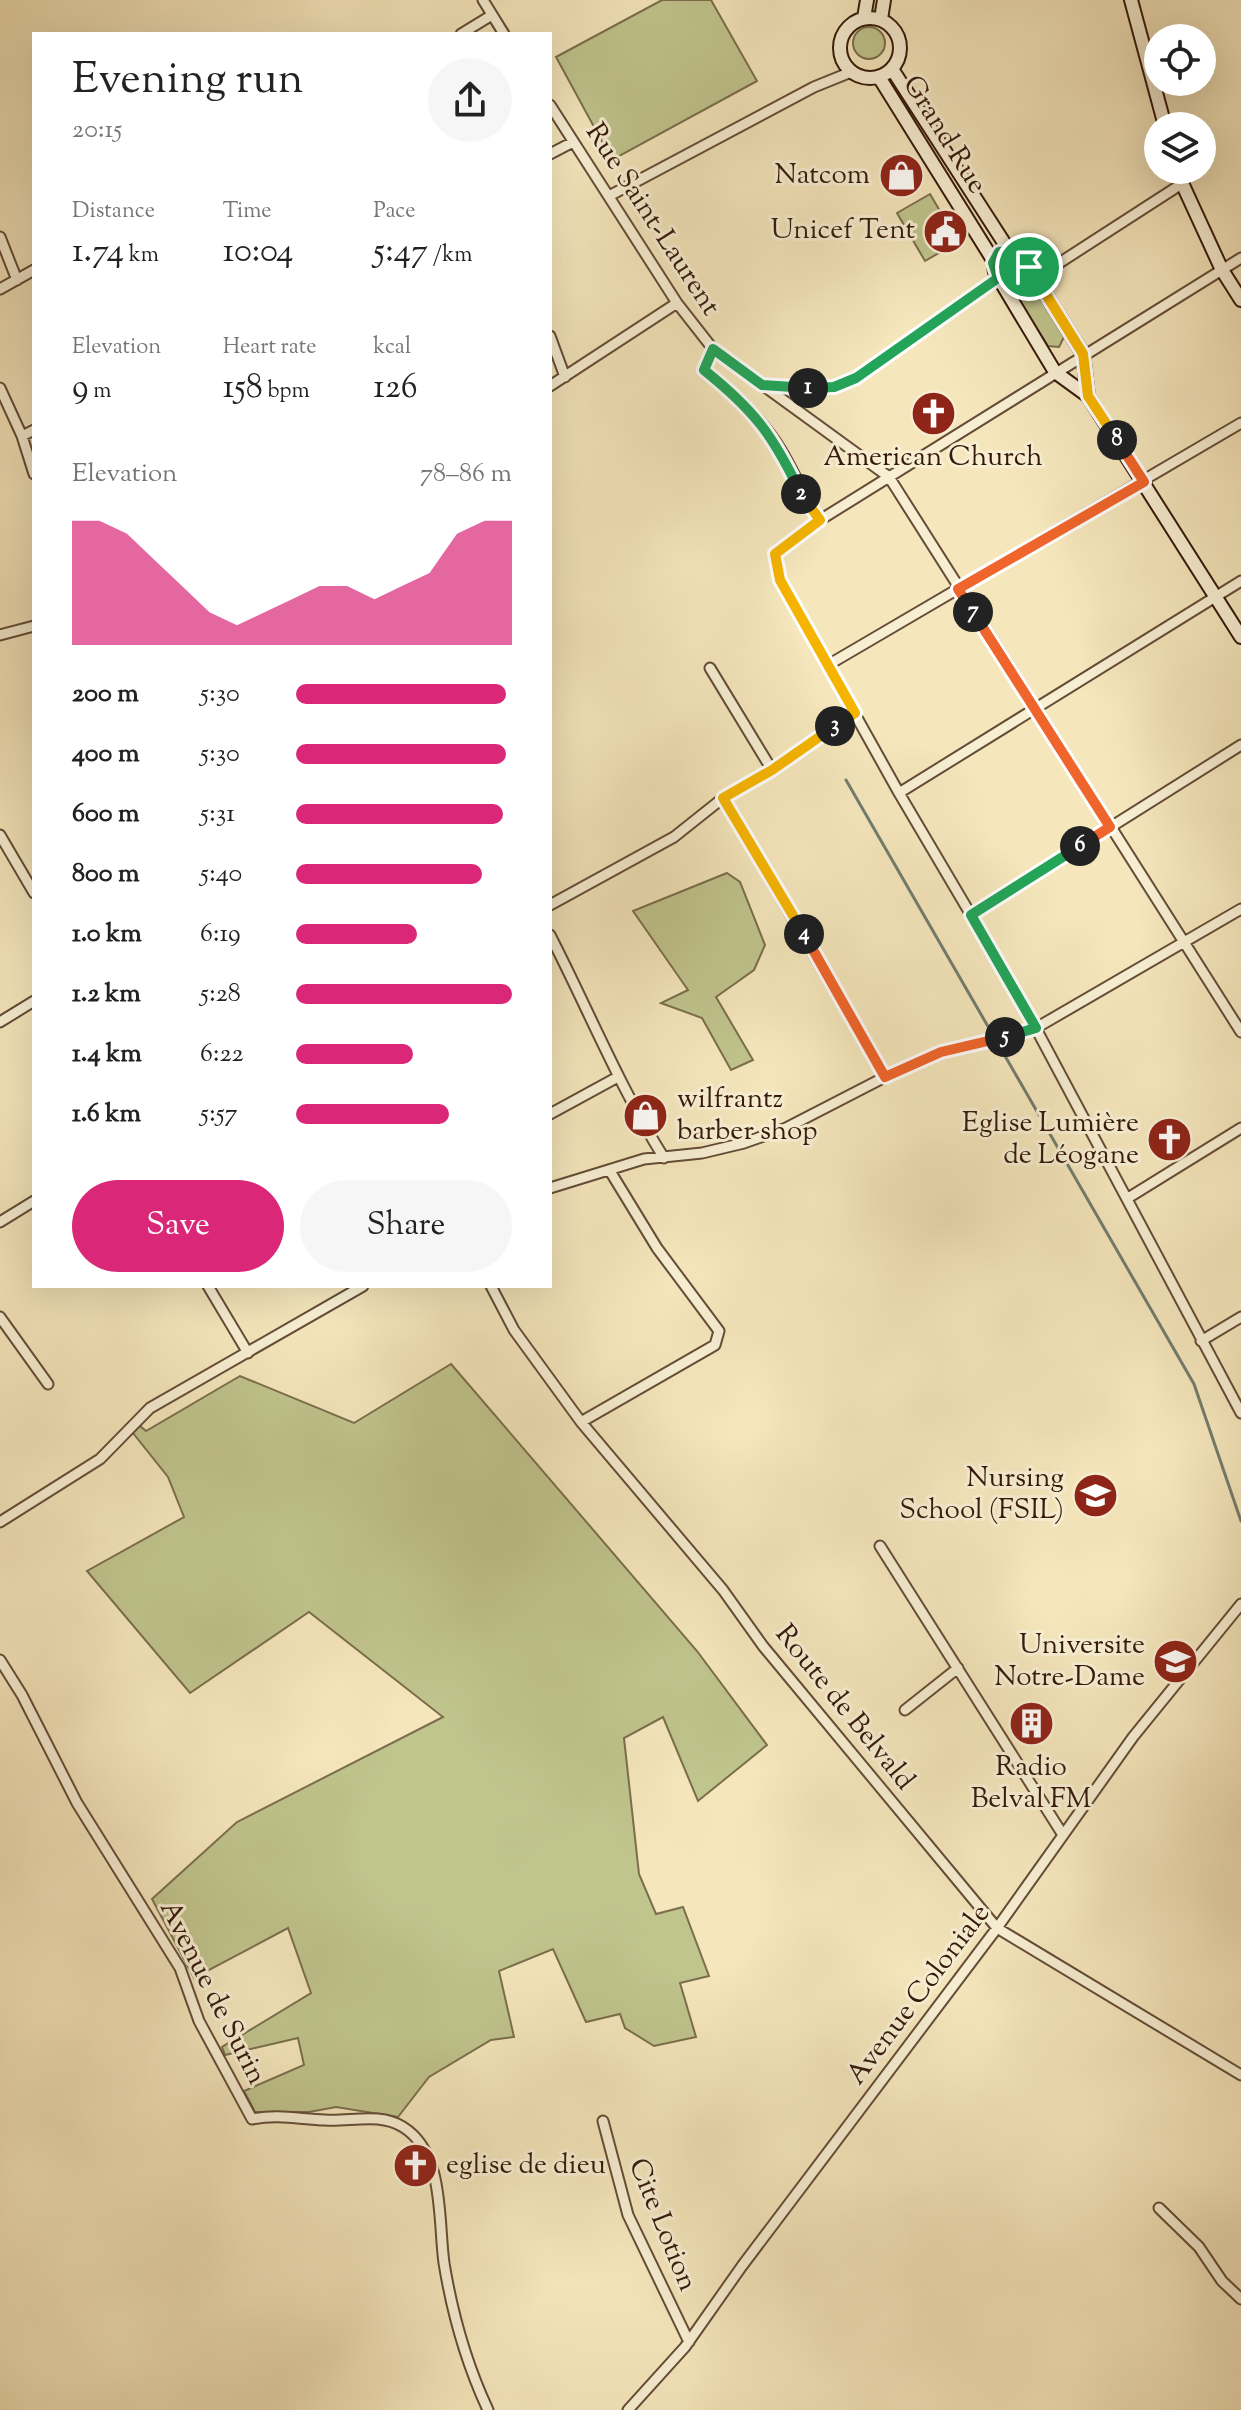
<!DOCTYPE html>
<html lang="en">
<head>
<meta charset="utf-8">
<style>
	body { margin:0; font-family:"Sorts Mill Goudy",serif; background:#f6f6f6; color:#222; height:100vh; display:flex; flex-direction:column; font-size:30px; white-space:nowrap }
	* { box-sizing:border-box; margin:0 }
	p { font-size:26px; color:#767676 }
	.icon { flex:none; width:44px; height:44px; fill:none; stroke:currentColor; stroke-width:2; stroke-linecap:round; stroke-linejoin:round }
	.map { position:relative; flex:1; overflow:hidden }
	.side { position:absolute; left:32px; top:32px; width:520px; height:1256px; display:flex; flex-direction:column; background:#fff; border-radius:0px; box-shadow:0 8px 32px #0002 }
	.side>* { flex:none }
	.fabs { position:absolute; left:1144px; top:24px; display:grid; gap:16px }
	.fabs a { display:grid; place-items:center; width:72px; height:72px; border-radius:50%; background:#fff; box-shadow:0 8px 32px #0002; font-size:40px }
	.pin { position:absolute; display:grid; place-items:center; width:68px; height:68px; color:#fff; margin:-34px; border:4px solid #fff; border-radius:50%; box-shadow:0 2px 8px #0007 }
	.km { position:absolute; width:40px; height:40px; margin:-20px; border-radius:50%; background:#222; color:#fff; font-size:22px; line-height:40px; text-align:center }
	.round { display:grid; place-items:center; flex:none; width:84px; height:84px; border-radius:42px; background:#f6f6f6 }
	.overview { display:flex; align-items:center; justify-content:space-between; height:136px; padding:0 40px }
	h1 { font-size:44px; font-weight:600; line-height:60px }
	.figures { display:grid; grid-template-columns:repeat(3,1fr); gap:12px; height:136px; padding:8px 40px }
	.figures div { display:grid; align-content:center }
	.figures b { font-size:34px; font-weight:600 }
	.figures small { font-size:22px; font-weight:400 }
	.figures p { font-size:22px }
	.chart { height:224px; padding:16px 40px }
	.chart p { display:flex; justify-content:space-between }
	.chart svg { width:100%; height:144px; margin-top:8px; fill:#db2777; opacity:.7 }
	.action { display:flex; gap:16px; margin-top:auto; padding:16px 40px }
	.action a { flex:1; height:92px; border-radius:48px; background:#db2777; color:#fff; font-size:32px; font-weight:600; line-height:92px; text-align:center }
	.action a+a { background:#f6f6f6; color:#222 }
	ul { padding:0 40px; list-style:none; font-size:26px }
	li { display:grid; grid-template-columns:128px 96px 1fr; align-items:center; height:60px }
	li i { height:20px; border-radius:10px; background:#db2777 }
	.map>svg:first-child { display:block }
	.green { fill:#c0c48d; stroke:#7a6e4c; stroke-width:2 }
	.lines { fill:none; stroke-linecap:round; stroke-linejoin:round }
	.stream { stroke:#727d6e; stroke-width:3 }
	.street-casing { stroke:#644c36; stroke-width:13 }
	.secondary-casing { stroke:#34180a; stroke-width:16 }
	.street { stroke:#f8efd3; stroke-width:9 }
	.secondary { stroke:#f8efd3; stroke-width:12 }
	.split-1-casing { stroke:#fff; stroke-width:16 }
	.split-2-casing { stroke:#fff; stroke-width:16 }
	.split-3-casing { stroke:#fff; stroke-width:16 }
	.split-4-casing { stroke:#fff; stroke-width:16 }
	.split-5-casing { stroke:#fff; stroke-width:16 }
	.split-6-casing { stroke:#fff; stroke-width:16 }
	.split-7-casing { stroke:#fff; stroke-width:16 }
	.split-8-casing { stroke:#fff; stroke-width:16 }
	.split-9-casing { stroke:#fff; stroke-width:16 }
	.split-1 { stroke:#22a559; stroke-width:10 }
	.split-2 { stroke:#22a559; stroke-width:10 }
	.split-3 { stroke:#f5b400; stroke-width:10 }
	.split-4 { stroke:#f5b400; stroke-width:10 }
	.split-5 { stroke:#f0652b; stroke-width:10 }
	.split-6 { stroke:#22a559; stroke-width:10 }
	.split-7 { stroke:#f0652b; stroke-width:10 }
	.split-8 { stroke:#f0652b; stroke-width:10 }
	.split-9 { stroke:#f5b400; stroke-width:10 }
	.labels { text-anchor:middle; dominant-baseline:central; stroke-width:6; stroke-linejoin:round; paint-order:stroke }
	.street-label { font-size:28px; fill:#34180a; stroke:#f8efd3 }
	.poi-label { font-size:28px; fill:#34180a; stroke:#f8efd3; text-anchor:end }
</style>
</head>
<body>
<div class="map">
<svg width="1241" height="2410" viewBox="0 0 1241 2410">
	<rect width="100%" height="100%" fill="#f5e6bc"/>
	<filter id="stains"><feTurbulence type="fractalNoise" baseFrequency=".0025" numOctaves="4"/><feColorMatrix values="0 0 0 0 .2 0 0 0 0 .09 0 0 0 0 .02 0 0 0 .5 -.17"/></filter>
	<radialGradient id="worn" r=".72"><stop offset=".6" stop-color="#630" stop-opacity="0"/><stop offset="1" stop-color="#630" stop-opacity=".3"/></radialGradient>
	<path class="green" d="M662,0H711L757,81L612,160L556,57Z
		M853 43a16 16 0 1 1 32 0a16 16 0 1 1-32 0Z
		M930,194L958,242L925,261L897,213Z
		M1005,258L1019,262L1064,337L1059,347L1048,346L1003,274L1000,267Z
		M727,873L740,882L765,945L754,970L716,997L753,1060L731,1070L702,1018L661,1003L688,990L633,911Z
		M451,1364L697,1651L767,1745L698,1801L663,1717L624,1738L639,1874L656,1914L683,1907L709,1976L680,1983L696,2037L654,2046L625,2028L620,2014L586,2022L553,1949L499,1971L514,2037L491,2040L429,2077L398,2117L336,2107L309,2112H255L244,2091L304,2065L298,2038L225,2055L222,2047L311,1993L288,1928L194,1978L152,1899L237,1822L443,1717L309,1612L190,1693L87,1571L184,1517L168,1477L133,1433L139,1425L146,1431L240,1376L354,1423Z"/>
	<g class="lines">
		<path class="stream" d="M846,780L1194,1384L1241,1521"/>
		<defs>
			<path id="street" d="M483,0L504,34
				M461,34L492,15
				M550,105L677,303L713,349L889,477L1241,1032
				M550,154L573,142
				M609,196L814,87L851,72
				M0,237L17,280
				M1241,258L820,520L775,554L780,580L899,793L1017,993L1241,1413
				M1036,278L1180,185
				M0,289L34,270
				M550,336L565,377
				M713,349L704,370C733,394 761,417 781,450C795,473 804,497 820,520
				M763,385L834,387L856,378L998,278
				M550,386L677,303
				M0,388L22,436L34,474
				M22,436L34,430
				M0,635L34,626
				M828,665L1241,423
				M710,668L772,770
				M899,793L1241,581
				M723,798L885,1077
				M0,835L34,893
				M550,905L674,837L723,798L772,770L855,713
				M971,915L1241,745
				M550,935C588,1009 619,1086 664,1158
				M0,1022L34,1001
				M550,1114L616,1078
				M550,1188L644,1159L702,1153L744,1143L786,1128L885,1077L941,1052L1036,1028L1241,909
				M1128,1198L1241,1128
				M0,1222L34,1201
				M208,1286L248,1353
				M491,1286L514,1330L581,1422L723,1590L763,1646L997,1928L1241,2075
				M0,1317L48,1384
				M1201,1341L1241,1317
				M581,1422L715,1345L719,1331L657,1248L610,1171
				M0,1522L100,1459L150,1408L363,1286
				M880,1546L1063,1835
				M0,1660L22,1695L77,1803L180,1968L199,2021L252,2119C278,2114 299,2119 325,2120C350,2122 380,2112 403,2127C445,2153 438,2220 444,2263C452,2312 467,2365 488,2410
				M905,1710L958,1668
				M603,2121L628,2215L689,2342
				M1159,2208L1199,2247L1222,2281L1241,2299
				M628,2410L685,2347L742,2266L997,1928L1133,1737L1241,1604"/>
			<path id="secondary" d="M1131,0L1165,126
				M840 48a30 30 0 1 1 60 0a30 30 0 1 1-60 0Z
				M864,18L867,0
				M881,19L884,0
				M892,69L1008,249
				M879,77L993,260
				M1176,170L1222,270L1241,300
				M1088,396L1083,354L1025,261L1013,251L999,252L993,260L995,272L1055,372L1088,396L1241,637"/>
		</defs>
		<use href="#street" class="street-casing"/>
		<use href="#secondary" class="secondary-casing"/>
		<use href="#street" class="street"/>
		<use href="#secondary" class="secondary"/>
	</g>
	<g class="lines">
		<defs>
			<path id="split-1" d="M808,388L834,387L856,378L998,278L993,263L999,252L1013,251L1029,267"/>
			<path id="split-2" d="M801,494C773,435 755,411 704,370L713,349L762,385L808,388"/>
			<path id="split-3" d="M801,494L820,520L775,554L780,580L855,713L835,726"/>
			<path id="split-4" d="M804,934L723,798L772,770L835,726"/>
			<path id="split-5" d="M804,934L885,1077L941,1052L1005,1037"/>
			<path id="split-6" d="M1005,1037L1036,1028L971,915L1080,846"/>
			<path id="split-7" d="M973,612L1110,827L1080,846"/>
			<path id="split-8" d="M973,612L958,589L1144,482L1117,440"/>
			<path id="split-9" d="M1029,267L1083,354L1088,396L1117,440"/>
		</defs>
		<use href="#split-1" class="split-1-casing"/>
		<use href="#split-2" class="split-2-casing"/>
		<use href="#split-3" class="split-3-casing"/>
		<use href="#split-4" class="split-4-casing"/>
		<use href="#split-5" class="split-5-casing"/>
		<use href="#split-6" class="split-6-casing"/>
		<use href="#split-7" class="split-7-casing"/>
		<use href="#split-8" class="split-8-casing"/>
		<use href="#split-9" class="split-9-casing"/>
		<use href="#split-1" class="split-1"/>
		<use href="#split-2" class="split-2"/>
		<use href="#split-3" class="split-3"/>
		<use href="#split-4" class="split-4"/>
		<use href="#split-5" class="split-5"/>
		<use href="#split-6" class="split-6"/>
		<use href="#split-7" class="split-7"/>
		<use href="#split-8" class="split-8"/>
		<use href="#split-9" class="split-9"/>
	</g>
	<defs>
		<symbol id="shop-disc" viewBox="-11 -11 22 22"><circle r="9.5" fill="#8f2418" stroke="#f8efd3"/><path d="M-5-2.5h2.3a2.7 3.5 0 0 1 5.4 0H5L5.5 6h-11ZM-1.5-2.5h3a1.5 2.3 0 0 0-3 0Z" fill="#fff"/></symbol>
		<symbol id="civic-disc" viewBox="-11 -11 22 22"><circle r="9.5" fill="#8f2418" stroke="#f8efd3"/><path d="M-.6-6.5H3V-4.5H.6V-3L4-1V1h2V6H-6V1h2V-1L-.6-3ZM-1.2 2.5V6h2.4V2.5Z" fill="#fff"/></symbol>
		<symbol id="church-disc" viewBox="-11 -11 22 22"><circle r="9.5" fill="#8f2418" stroke="#f8efd3"/><path d="M-1.2-6h2.4v3.5h3.3v2.4h-3.3V6h-2.4V-.1h-3.3v-2.4h3.3Z" fill="#fff"/></symbol>
		<symbol id="school-disc" viewBox="-11 -11 22 22"><circle r="9.5" fill="#8f2418" stroke="#f8efd3"/><path d="M0-5L7-2L0 1L-7-2ZM-4 1L0 2.5L4 1V4Q0 6-4 4Z" fill="#fff"/></symbol>
		<symbol id="university-disc" viewBox="-11 -11 22 22"><circle r="9.5" fill="#8f2418" stroke="#f8efd3"/><path d="M0-5L7-2L0 1L-7-2ZM-4 1L0 2.5L4 1V4Q0 6-4 4Z" fill="#fff"/></symbol>
		<symbol id="building-disc" viewBox="-11 -11 22 22"><circle r="9.5" fill="#8f2418" stroke="#f8efd3"/><path d="M-4-6H4V6H1V3H-1V6H-4ZM-2.5-4.3h1.7v1.8h-1.7ZM.8-4.3h1.7v1.8H.8ZM-2.5-1h1.7V.8h-1.7ZM.8-1h1.7V.8H.8Z" fill="#fff"/></symbol>
	</defs>
	<g fill-rule="evenodd">
		<use href="#shop-disc" x="876" y="150" width="51" height="51"/>
		<use href="#civic-disc" x="920" y="206" width="51" height="51"/>
		<use href="#church-disc" x="908" y="388" width="51" height="51"/>
		<use href="#shop-disc" x="620" y="1090" width="51" height="51"/>
		<use href="#church-disc" x="1144" y="1114" width="51" height="51"/>
		<use href="#school-disc" x="1070" y="1470" width="51" height="51"/>
		<use href="#university-disc" x="1150" y="1636" width="51" height="51"/>
		<use href="#building-disc" x="1006" y="1698" width="51" height="51"/>
		<use href="#church-disc" x="390" y="2140" width="51" height="51"/>
	</g>
	<g class="labels">
		<g class="street-label">
			<text transform="translate(944 135) rotate(58)">Grand Rue</text>
			<text transform="translate(652 220) rotate(57)">Rue Saint-Laurent</text>
			<text transform="translate(844 1708) rotate(51)">Route de Belvald</text>
			<text transform="translate(212 1993) rotate(63)">Avenue de Surin</text>
			<text transform="translate(919 1995) rotate(-53)">Avenue Coloniale</text>
			<text transform="translate(662 2225) rotate(68)">Cite Lotion</text>
		</g>
		<g class="poi-label">
			<text x="870" y="176">Natcom</text>
			<text x="915" y="231">Unicef Tent</text>
			<text x="933" y="458" text-anchor="middle">American Church</text>
			<text x="677" y="1100" text-anchor="start">wilfrantz<tspan x="677" dy="32">barber shop</tspan></text>
			<text x="1139" y="1124">Eglise Lumière<tspan x="1139" dy="32">de Léogane</tspan></text>
			<text x="1064" y="1479">Nursing<tspan x="1064" dy="32">School (FSIL)</tspan></text>
			<text x="1145" y="1646">Universite<tspan x="1145" dy="32">Notre-Dame</tspan></text>
			<text x="1031" y="1768" text-anchor="middle">Radio<tspan x="1031" dy="32">Belval FM</tspan></text>
			<text x="446" y="2166" text-anchor="start">eglise de dieu</text>
		</g>
	</g>
	<rect width="100%" height="100%" filter="url(#stains)"/>
	<rect width="100%" height="100%" fill="url(#worn)"/>
</svg>
<div class="fabs">
<a><svg class="icon" aria-label="locate" viewBox="0 0 24 24"><circle cx="12" cy="12" r="6"/><path d="M12 2v4M12 18v4M2 12h4M18 12h4"/></svg></a>
<a><svg class="icon" aria-label="layers" viewBox="0 0 24 24"><path d="M12 4l9 5-9 5-9-5zM3 14l9 5 9-5"/></svg></a>
</div>
<div class="pin" style="left:1029px;top:267px;background:#1e9e55"><svg class="icon" aria-label="arrive" viewBox="0 0 24 24"><path d="M6 21V4h12l-3 4 3 4H6"/></svg></div>
<b class="km" style="left:808px;top:388px">1</b>
<b class="km" style="left:801px;top:494px">2</b>
<b class="km" style="left:835px;top:726px">3</b>
<b class="km" style="left:804px;top:934px">4</b>
<b class="km" style="left:1005px;top:1037px">5</b>
<b class="km" style="left:1080px;top:846px">6</b>
<b class="km" style="left:973px;top:612px">7</b>
<b class="km" style="left:1117px;top:440px">8</b>
<section class="side">
<div class="overview"><div><h1>Evening run</h1><p>20:15</p></div><a class="round"><svg class="icon" aria-label="share" viewBox="0 0 24 24"><path d="M12 15V3M7 8l5-5 5 5M5 13v7h14v-7"/></svg></a></div>
<div class="figures">
<div><p>Distance</p><b>1.74<small> km</small></b></div>
<div><p>Time</p><b>10:04</b></div>
<div><p>Pace</p><b>5:47<small> /km</small></b></div>
</div>
<div class="figures">
<div><p>Elevation</p><b>9<small> m</small></b></div>
<div><p>Heart rate</p><b>158<small> bpm</small></b></div>
<div><p>kcal</p><b>126</b></div>
</div>
<div class="chart"><p><span>Elevation</span>78–86 m</p>
<svg viewBox="0 0 160 44" preserveAspectRatio="none"><path d="M0 44V6L10 6L20 10L30 18L40 26L50 34L60 38L70 34L80 30L90 26L100 26L110 30L120 26L130 22L140 10L150 6L160 6V44z"/></svg>
</div>
<ul>
<li><b>200 m</b>5:30<i style="width:97%"></i></li>
<li><b>400 m</b>5:30<i style="width:97%"></i></li>
<li><b>600 m</b>5:31<i style="width:96%"></i></li>
<li><b>800 m</b>5:40<i style="width:86%"></i></li>
<li><b>1.0 km</b>6:19<i style="width:56%"></i></li>
<li><b>1.2 km</b>5:28<i style="width:100%"></i></li>
<li><b>1.4 km</b>6:22<i style="width:54%"></i></li>
<li><b>1.6 km</b>5:57<i style="width:71%"></i></li>
</ul>
<div class="action"><a>Save</a><a>Share</a></div>
</section>
</div>
</body>
</html>
